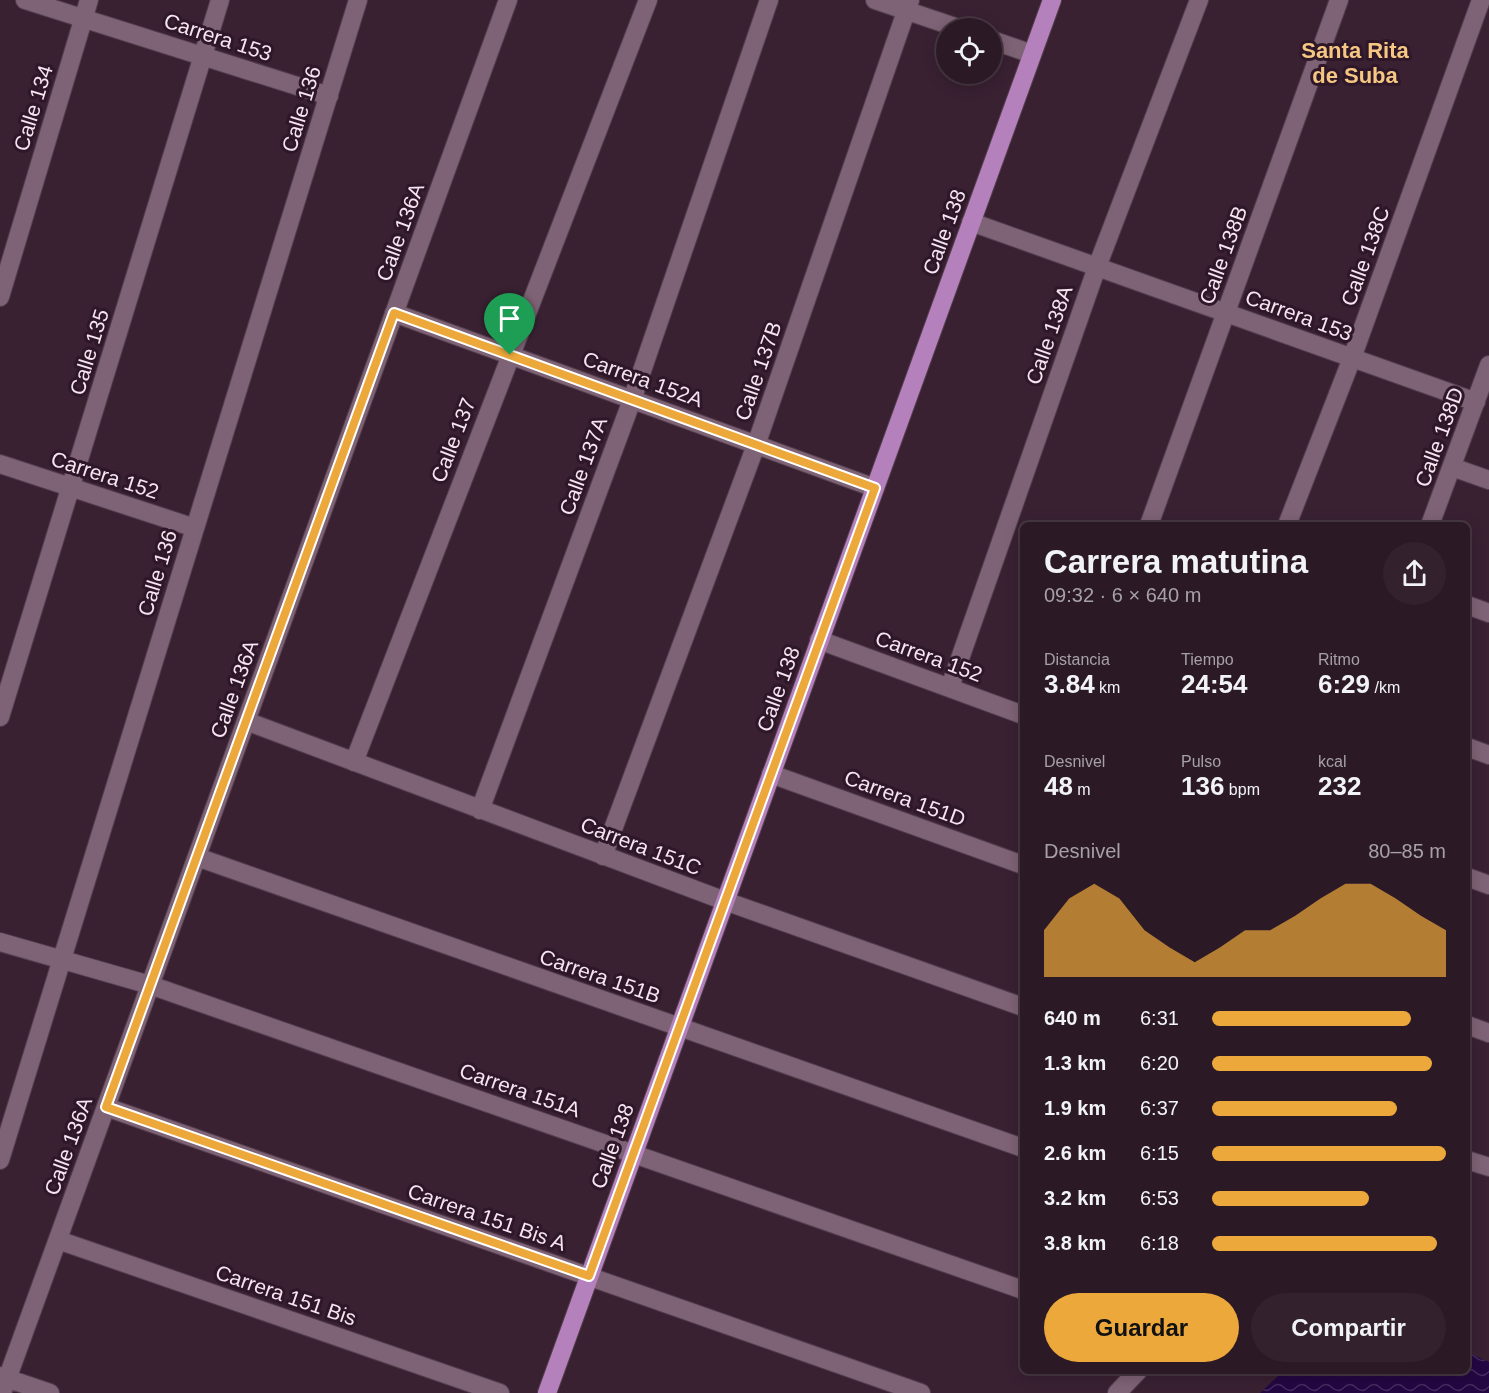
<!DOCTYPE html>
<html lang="es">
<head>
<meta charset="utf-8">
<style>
	body { margin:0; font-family:Helvetica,sans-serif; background:#33222e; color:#f1f3f6; height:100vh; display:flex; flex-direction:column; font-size:22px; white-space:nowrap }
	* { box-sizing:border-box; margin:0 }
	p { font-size:20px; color:#a6a0a7 }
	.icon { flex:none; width:33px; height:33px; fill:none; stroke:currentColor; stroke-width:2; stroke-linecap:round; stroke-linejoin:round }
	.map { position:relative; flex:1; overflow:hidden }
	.details { position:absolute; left:1020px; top:522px; width:450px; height:852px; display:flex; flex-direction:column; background:#2b1926; border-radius:9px; box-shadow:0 3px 15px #0003,0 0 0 2px #473843 }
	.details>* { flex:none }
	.fabs { position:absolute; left:936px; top:18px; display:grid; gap:12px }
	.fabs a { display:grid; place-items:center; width:66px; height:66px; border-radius:50%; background:#2b1926; box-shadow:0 3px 15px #0003,0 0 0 2px #473843; font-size:30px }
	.pin { position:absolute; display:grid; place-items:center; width:51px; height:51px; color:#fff; margin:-62px -26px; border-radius:50% 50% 50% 0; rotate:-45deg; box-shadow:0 0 6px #0007 }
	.pin .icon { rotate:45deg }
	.round { display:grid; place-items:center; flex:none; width:63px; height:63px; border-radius:32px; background:#33222e }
	.summary { display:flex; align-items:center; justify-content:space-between; height:102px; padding:0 24px }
	h1 { font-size:33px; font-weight:600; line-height:45px }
	.stats { display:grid; grid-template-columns:repeat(3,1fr); gap:9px; height:102px; padding:6px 24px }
	.stats div { display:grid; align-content:center }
	.stats b { font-size:26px; font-weight:600 }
	.stats small { font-size:16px; font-weight:400 }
	.stats p { font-size:16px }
	.chart { height:168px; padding:12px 24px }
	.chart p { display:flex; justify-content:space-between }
	.chart svg { width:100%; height:108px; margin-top:6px; fill:#eda83b; opacity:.7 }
	.button { display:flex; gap:12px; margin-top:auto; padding:12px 24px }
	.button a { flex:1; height:69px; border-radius:36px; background:#eda83b; color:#111; font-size:24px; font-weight:600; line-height:69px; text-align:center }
	.button a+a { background:#33222e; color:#f1f3f6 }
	ul { padding:0 24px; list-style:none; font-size:20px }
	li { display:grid; grid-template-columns:96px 72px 1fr; align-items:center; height:45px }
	li i { height:15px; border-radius:8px; background:#eda83b }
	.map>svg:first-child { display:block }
	.water { fill:url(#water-waves) }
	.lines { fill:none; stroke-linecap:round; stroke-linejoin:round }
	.minor-casing { stroke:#533e4d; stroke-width:20 }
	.major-casing { stroke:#533e4d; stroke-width:20 }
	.minor { stroke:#7e6275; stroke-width:18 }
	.major { stroke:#b581bc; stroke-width:18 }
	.route-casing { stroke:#fff; stroke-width:12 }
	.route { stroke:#eda83b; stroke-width:8 }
	.labels { text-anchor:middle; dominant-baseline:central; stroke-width:6; stroke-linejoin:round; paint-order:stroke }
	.street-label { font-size:21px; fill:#f6e5f0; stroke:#2e1728 }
	.neighbourhood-label { font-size:22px; font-weight:bold; fill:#f6c683; stroke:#2e1728 }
</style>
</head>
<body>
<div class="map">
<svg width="1489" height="1393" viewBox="0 0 1489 1393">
	<defs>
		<pattern id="water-waves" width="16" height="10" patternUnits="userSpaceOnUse" patternTransform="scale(1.5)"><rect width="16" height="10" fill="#230742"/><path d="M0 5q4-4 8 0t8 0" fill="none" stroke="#442b5e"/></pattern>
	</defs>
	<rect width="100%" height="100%" fill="#392132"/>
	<path class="water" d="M1467,1352L1489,1362V1393H1260L1278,1376L1296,1371H1467Z"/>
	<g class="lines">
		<defs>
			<path id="minor" d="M25,0L329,96
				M875,0L958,28
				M992,40L1032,54
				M971,222L1476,402
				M0,297L89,0
				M394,313L875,488
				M0,464L195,528
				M1452,467L1489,480
				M1149,525L1339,0
				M1287,525L1352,358L1481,0
				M1430,525L1489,365
				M1467,605L1489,613
				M819,640L1023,715
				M950,687L1097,267L1199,0
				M0,717L220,0
				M246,721L725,901L1023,1007
				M1467,747L1489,755
				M354,762L648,0
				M771,774L1023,865
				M480,810L632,400L769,0
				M603,856L756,445L910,0
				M197,857L1023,1148
				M1467,877L1489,885
				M0,942L150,985L1023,1290
				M1467,1025L1489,1033
				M106,1107L921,1393
				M0,1160L358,0
				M1467,1160L1489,1167
				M58,1240L500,1393
				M0,1376L50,1393
				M2,1393L508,0
				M1117,1393L1138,1371"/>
			<path id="major" d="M547,1393L1052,0"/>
		</defs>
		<use href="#minor" class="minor-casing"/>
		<use href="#major" class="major-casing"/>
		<use href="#minor" class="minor"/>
		<use href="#major" class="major"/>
	</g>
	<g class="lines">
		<defs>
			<path id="route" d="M394,313L875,488L589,1276L106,1107Z"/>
		</defs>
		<use href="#route" class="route-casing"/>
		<use href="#route" class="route"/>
	</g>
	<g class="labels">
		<g class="street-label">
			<text transform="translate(218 37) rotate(18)">Carrera 153</text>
			<text transform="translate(33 108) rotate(-73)">Calle 134</text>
			<text transform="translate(301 109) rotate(-73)">Calle 136</text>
			<text transform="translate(400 232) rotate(-70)">Calle 136A</text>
			<text transform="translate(944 232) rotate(-70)">Calle 138</text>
			<text transform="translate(1223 255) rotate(-70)">Calle 138B</text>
			<text transform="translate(1365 256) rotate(-70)">Calle 138C</text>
			<text transform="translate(1299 315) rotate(20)">Carrera 153</text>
			<text transform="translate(1049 335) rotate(-71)">Calle 138A</text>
			<text transform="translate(89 352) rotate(-73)">Calle 135</text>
			<text transform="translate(758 371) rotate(-71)">Calle 137B</text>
			<text transform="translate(643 379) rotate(20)">Carrera 152A</text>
			<text transform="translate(1439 437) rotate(-70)">Calle 138D</text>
			<text transform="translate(453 440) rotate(-69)">Calle 137</text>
			<text transform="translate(583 466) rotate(-70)">Calle 137A</text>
			<text transform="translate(105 475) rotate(18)">Carrera 152</text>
			<text transform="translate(157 573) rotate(-73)">Calle 136</text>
			<text transform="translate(929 656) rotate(20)">Carrera 152</text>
			<text transform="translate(234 689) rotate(-70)">Calle 136A</text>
			<text transform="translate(778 689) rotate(-70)">Calle 138</text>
			<text transform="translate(905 798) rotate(20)">Carrera 151D</text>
			<text transform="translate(641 846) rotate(21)">Carrera 151C</text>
			<text transform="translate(600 976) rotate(19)">Carrera 151B</text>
			<text transform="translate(520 1090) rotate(19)">Carrera 151A</text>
			<text transform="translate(68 1146) rotate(-70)">Calle 136A</text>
			<text transform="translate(612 1146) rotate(-70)">Calle 138</text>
			<text transform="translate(487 1217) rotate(19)">Carrera 151 Bis A</text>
			<text transform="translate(286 1295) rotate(19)">Carrera 151 Bis</text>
		</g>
		<g class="neighbourhood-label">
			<text x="1355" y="50">Santa Rita<tspan x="1355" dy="25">de Suba</tspan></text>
		</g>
	</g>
</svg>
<div class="fabs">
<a><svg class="icon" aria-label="locate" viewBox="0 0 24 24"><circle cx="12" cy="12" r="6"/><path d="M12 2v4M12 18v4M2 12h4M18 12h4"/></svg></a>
</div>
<div class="pin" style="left:510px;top:355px;background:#1e9e55"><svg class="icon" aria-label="arrive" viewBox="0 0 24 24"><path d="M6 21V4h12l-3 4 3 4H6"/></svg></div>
<section class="details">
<div class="summary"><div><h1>Carrera matutina</h1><p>09:32 · 6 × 640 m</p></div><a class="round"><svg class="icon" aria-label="share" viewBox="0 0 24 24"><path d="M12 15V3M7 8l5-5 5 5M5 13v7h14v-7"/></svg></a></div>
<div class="stats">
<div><p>Distancia</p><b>3.84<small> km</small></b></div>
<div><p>Tiempo</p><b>24:54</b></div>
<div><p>Ritmo</p><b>6:29<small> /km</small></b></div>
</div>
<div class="stats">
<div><p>Desnivel</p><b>48<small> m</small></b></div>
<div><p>Pulso</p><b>136<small> bpm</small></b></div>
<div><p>kcal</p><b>232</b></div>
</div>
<div class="chart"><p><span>Desnivel</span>80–85 m</p>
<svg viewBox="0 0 160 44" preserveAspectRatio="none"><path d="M0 44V25L10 12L20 6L30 12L40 25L50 32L60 38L70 32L80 25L90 25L100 19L110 12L120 6L130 6L140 12L150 19L160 25V44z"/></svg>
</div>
<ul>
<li><b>640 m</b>6:31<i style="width:85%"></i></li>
<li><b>1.3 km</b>6:20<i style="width:94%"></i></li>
<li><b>1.9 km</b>6:37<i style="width:79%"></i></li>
<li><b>2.6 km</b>6:15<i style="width:100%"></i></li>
<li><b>3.2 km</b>6:53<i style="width:67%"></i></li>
<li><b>3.8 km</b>6:18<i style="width:96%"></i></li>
</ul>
<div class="button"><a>Guardar</a><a>Compartir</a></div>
</section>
</div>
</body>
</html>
